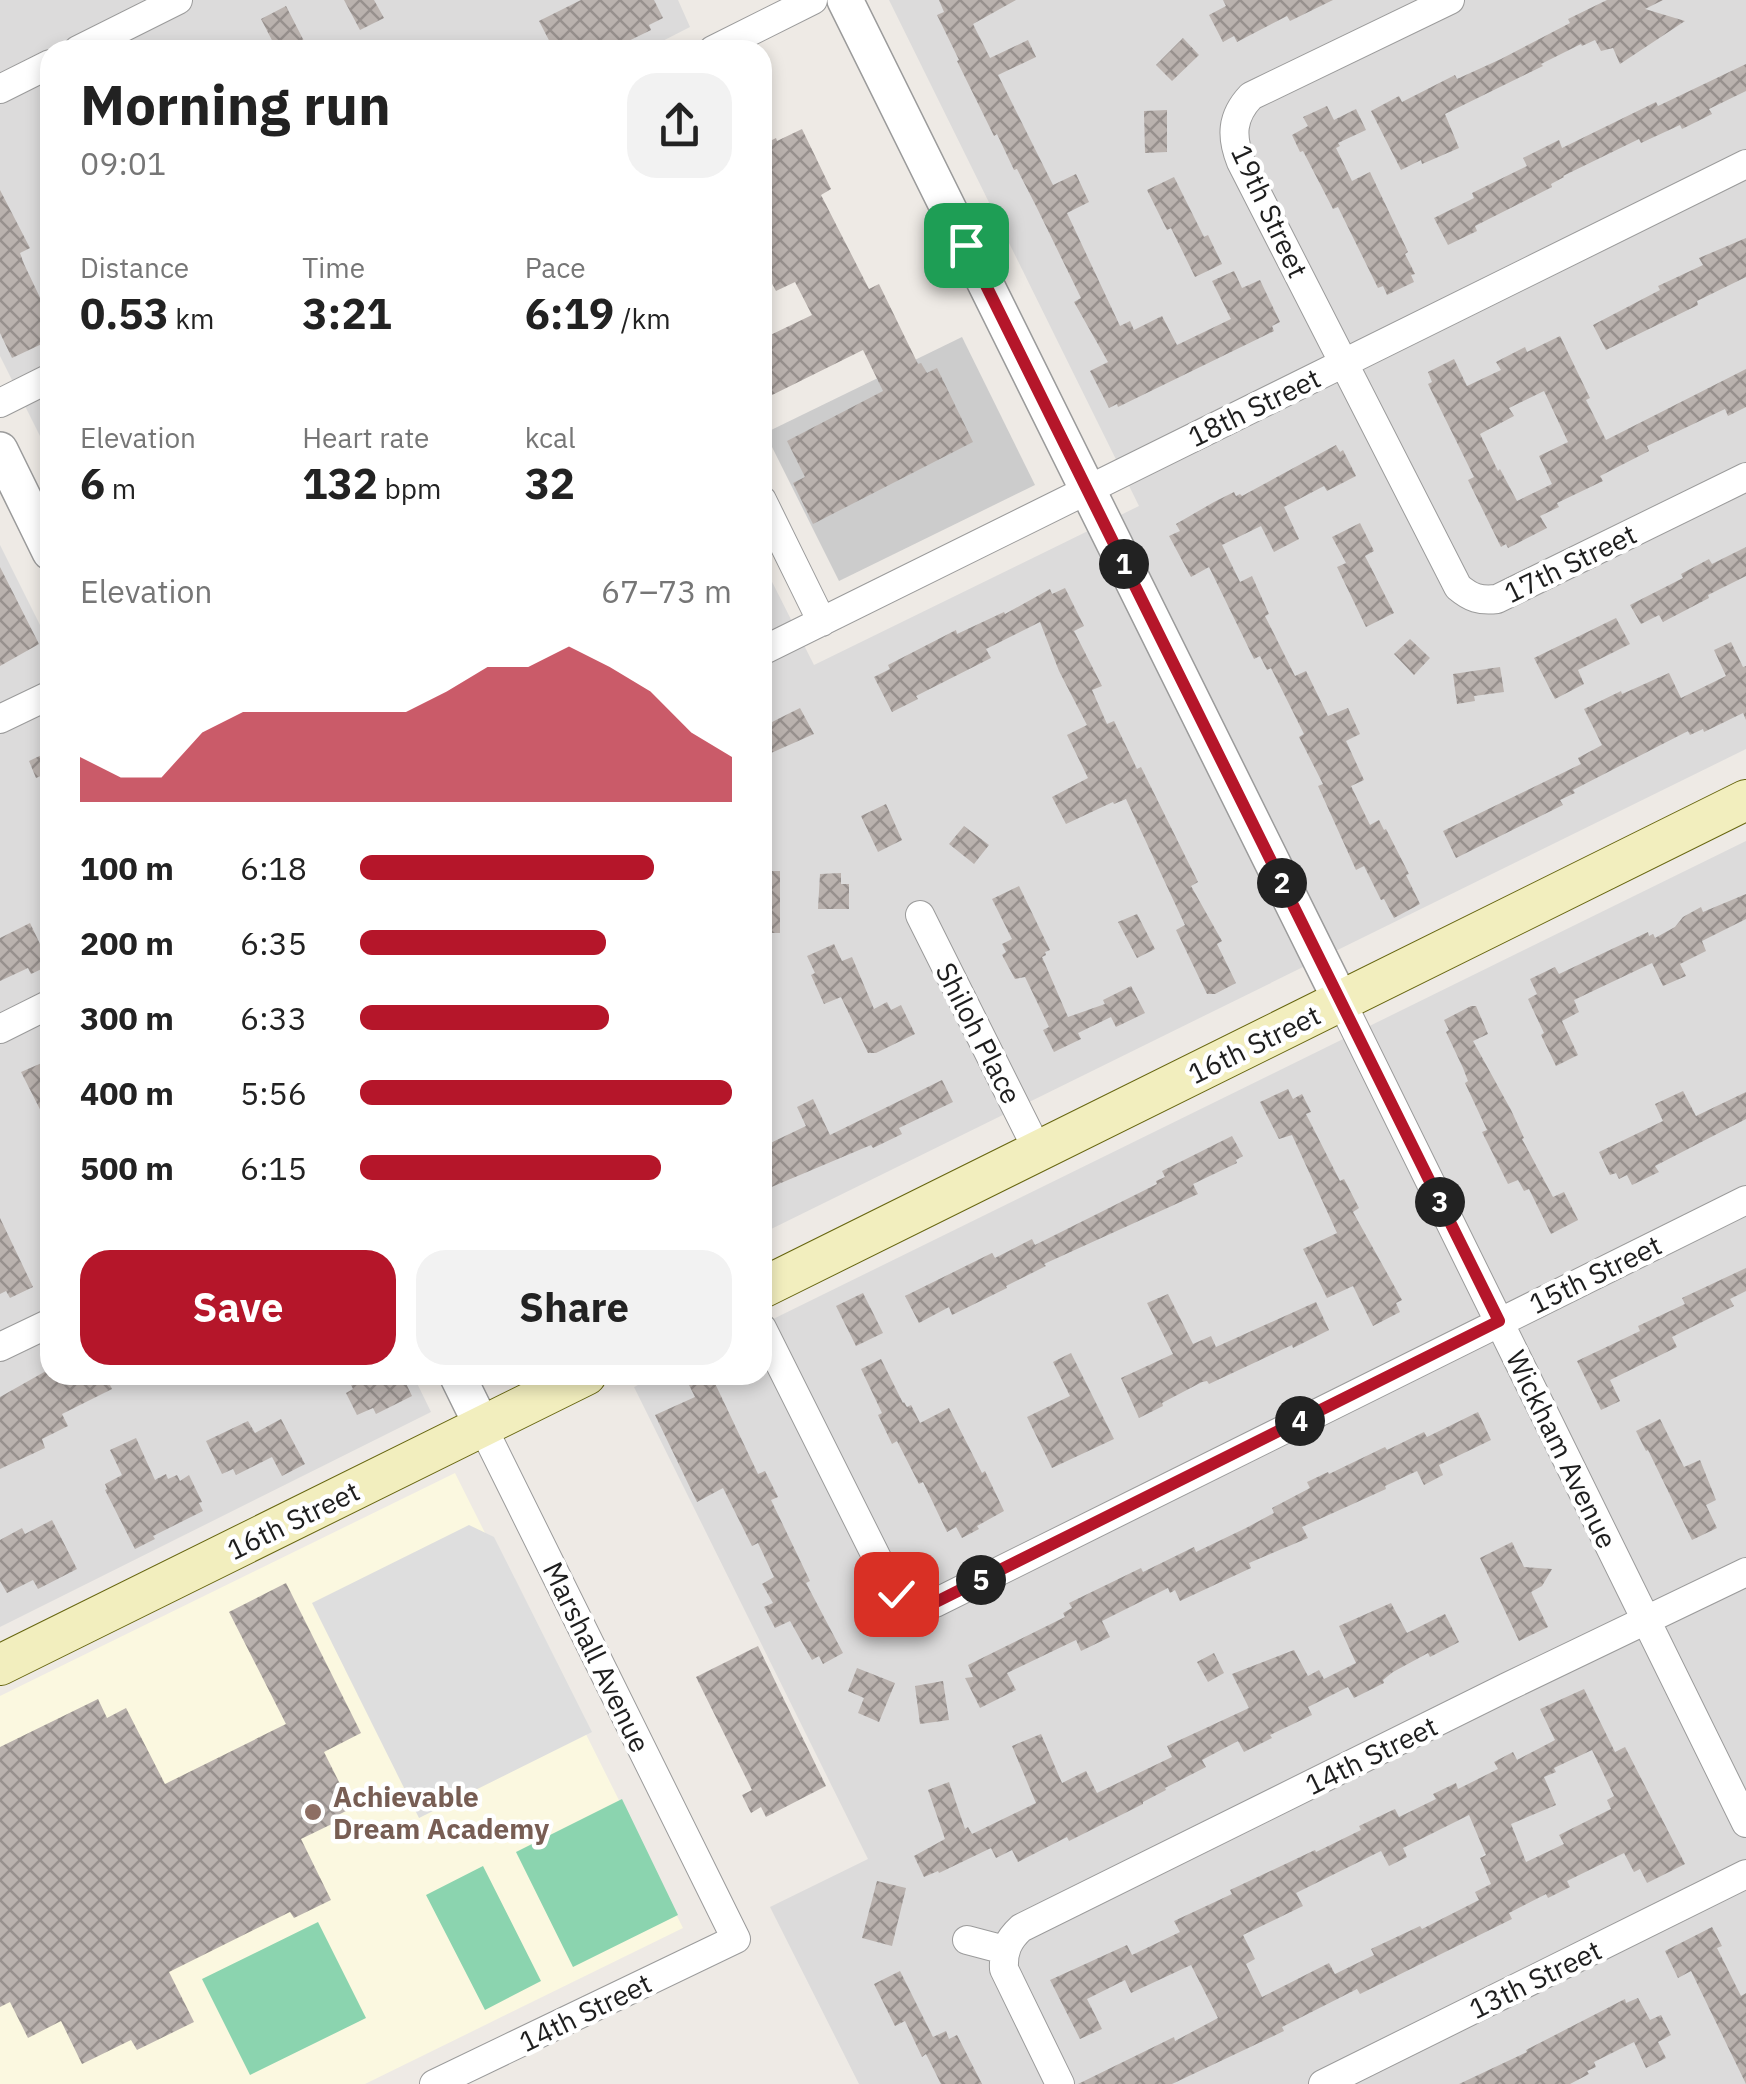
<!DOCTYPE html>
<html lang="en">
<head>
<meta charset="utf-8">
<style>
	body { margin:0; font-family:"IBM Plex Sans",sans-serif; background:#f2f2f2; color:#222; height:100vh; display:flex; flex-direction:column; font-size:38px; white-space:nowrap }
	* { box-sizing:border-box; margin:0 }
	p { font-size:32px; color:#767676 }
	.icon { flex:none; width:55px; height:55px; fill:none; stroke:currentColor; stroke-width:2; stroke-linecap:round; stroke-linejoin:round }
	.map { position:relative; flex:1; overflow:hidden }
	.details { position:absolute; left:40px; top:40px; width:732px; height:1345px; display:flex; flex-direction:column; background:#fff; border-radius:30px; box-shadow:0 5px 15px #0003 }
	.details>* { flex:none }
	.pin { position:absolute; display:grid; place-items:center; width:85px; height:85px; color:#fff; margin:-42px; border-radius:20px; box-shadow:0 5px 15px #0006 }
	.km { position:absolute; width:50px; height:50px; margin:-25px; border-radius:50%; background:#222; color:#fff; font-size:28px; line-height:50px; text-align:center }
	.round { display:grid; place-items:center; flex:none; width:105px; height:105px; border-radius:30px; background:#f2f2f2 }
	.head { display:flex; align-items:center; justify-content:space-between; height:170px; padding:0 40px }
	h1 { font-size:55px; font-weight:700; line-height:75px }
	.stats { display:grid; grid-template-columns:repeat(3,1fr); gap:15px; height:170px; padding:10px 40px }
	.stats div { display:grid; align-content:center }
	.stats b { font-size:42px; font-weight:700 }
	.stats small { font-size:28px; font-weight:400 }
	.stats p { font-size:28px }
	.chart { height:280px; padding:20px 40px }
	.chart p { display:flex; justify-content:space-between }
	.chart svg { width:100%; height:180px; margin-top:10px; fill:#b5162a; opacity:.7 }
	.cta { display:flex; gap:20px; margin-top:auto; padding:20px 40px }
	.cta a { flex:1; height:115px; border-radius:30px; background:#b5162a; color:#fff; font-size:40px; font-weight:700; line-height:115px; text-align:center }
	.cta a+a { background:#f2f2f2; color:#222 }
	ul { padding:0 40px; list-style:none; font-size:32px }
	li { display:grid; grid-template-columns:160px 120px 1fr; align-items:center; height:75px }
	li i { height:25px; border-radius:12px; background:#b5162a }
	.map>svg:first-child { display:block }
	.residential { fill:#dcdbdb }
	.education { fill:#fbf8e0 }
	.religious { fill:#ccc }
	.pitch { fill:#8bd4af }
	.parking { fill:#dedede }
	.building { fill:url(#building-cross-hatch); fill-rule:evenodd }
	.lines { fill:none; stroke-linecap:round; stroke-linejoin:round }
	.minor-casing { stroke:#9b9b9b; stroke-width:30 }
	.tertiary-casing { stroke:#9b9b9b; stroke-width:38 }
	.secondary-casing { stroke:#686711; stroke-width:42 }
	.minor { stroke:#fff; stroke-width:28 }
	.tertiary { stroke:#fff; stroke-width:35 }
	.secondary { stroke:#f2eebe; stroke-width:40 }
	.route-casing { stroke:#fff; stroke-width:20 }
	.route { stroke:#b5162a; stroke-width:12 }
	.education-dot { fill:#8d6e63; stroke:#fff; stroke-width:4 }
	.labels { text-anchor:middle; dominant-baseline:central; stroke-width:9; stroke-linejoin:round; paint-order:stroke }
	.street-label { font-size:28px; fill:#1e1e1e; stroke:#fff }
	.education-label { font-size:28px; font-weight:bold; fill:#785e54; stroke:#fff; text-anchor:start }
</style>
</head>
<body>
<div class="map">
<svg width="1746" height="2084" viewBox="0 0 1746 2084">
	<defs>
		<pattern id="building-cross-hatch" width="8" height="8" patternUnits="userSpaceOnUse" patternTransform="scale(2.5)"><rect width="8" height="8" fill="#bab2ae"/><path d="M0 0l8 8M0 8l8-8" fill="none" stroke="#97908d"/></pattern>
	</defs>
	<rect width="100%" height="100%" fill="#eeeae5"/>
	<path class="residential" d="M0,0H678L690,27L645,50H50V456L0,356Z
		M889,0H1746V749L763,1233L762,562L814,665L1139,506Z
		M0,545L50,645V1375H413L431,1412L0,1627Z
		M1746,841V2084H859L770,1907L868,1859L634,1387L658,1375H762L763,1324Z"/>
	<path class="education" d="M455,1473L683,1928L365,2084H0V1696Z"/>
	<path class="religious" d="M962,337L1035,485L839,581L765,433Z"/>
	<path class="pitch" d="M622,1799L678,1915L573,1967L516,1852Z
		M483,1866L541,1981L485,2010L426,1895Z
		M318,1922L366,2018L250,2075L202,1979Z"/>
	<path class="parking" d="M469,1525L494,1537L592,1732L419,1818L312,1603Z"/>
	<path class="building" d="M344,0H374L384,18L360,30Z
		M581,0H654L663,18L649,25L651,30L610,50H554L539,21Z
		M939,0H1016L973,24L990,58L1028,40L1036,57L998,75L1053,185L1076,174L1089,202L1067,213L1120,326L1130,321L1134,330L1162,316L1177,345L1231,319L1212,281L1234,271L1242,288L1260,280L1280,322L1272,326L1274,331L1118,407L1117,404L1109,408L1090,371L1108,362L1074,302L1081,298L1036,206L1017,169L1014,170L997,134L994,136L957,61L959,60L937,15L944,12Z
		M1223,0H1333L1290,21L1287,16L1237,42L1234,36L1223,42L1209,15L1226,6Z
		M1607,0H1663L1645,9L1685,21L1620,64L1613,48L1601,51L1595,40L1582,46L1581,44L1541,64L1543,66L1445,114L1459,148L1422,164L1421,160L1401,170L1371,111L1399,96L1402,102L1455,75L1457,79L1501,59L1570,23L1568,19Z
		M286,6L305,43L291,50H277L261,19Z
		M1183,38L1199,55L1172,81L1156,65Z
		M1746,64V91L1709,109L1712,114L1682,129L1680,125L1641,143L1639,139L1563,176L1564,177L1551,184L1552,187L1475,226L1477,231L1448,245L1434,218L1474,198L1472,193L1527,166L1523,158L1559,140L1562,148L1656,102L1658,106Z
		M1327,106L1334,120L1356,109L1366,130L1338,143L1340,146L1336,148L1352,181L1370,172L1408,252L1405,254L1415,274L1411,275L1414,282L1387,295L1383,286L1378,288L1338,207L1333,209L1303,151L1300,152L1292,135L1308,126L1303,117Z
		M1167,110V152L1145,153L1144,111Z
		M802,129L831,189L821,195L869,289L879,284L918,364L921,363L927,373L937,368L973,442L813,524L793,483L805,477L787,441L883,391L863,350L762,400V339L812,315L795,282L776,291L762,265V145L776,138L777,141Z
		M1174,177L1204,237L1208,235L1222,264L1195,277L1171,228L1167,230L1147,190Z
		M0,190L30,248L20,253L24,264L44,306L50,303V334L43,337L46,342L12,358L0,333Z
		M1746,238V277L1697,301L1698,305L1606,350L1593,325L1660,290L1658,286L1703,265L1699,258Z
		M1560,336L1590,398L1586,400L1606,440L1746,369V407L1728,416L1725,409L1647,446L1649,451L1600,476L1603,481L1557,503L1559,507L1540,516L1547,528L1508,548L1506,544L1501,547L1468,480L1474,477L1428,384L1432,382L1428,372L1454,359L1467,386L1501,370L1496,362L1525,347L1527,352ZM1544,391L1568,442L1539,456L1552,484L1517,501L1500,469L1498,471L1480,434L1514,416L1509,408Z
		M1336,445L1340,452L1343,450L1356,476L1327,491L1324,486L1284,507L1299,539L1274,552L1261,526L1222,545L1240,582L1252,576L1269,614L1265,616L1295,676L1306,671L1328,716L1348,708L1360,734L1346,741L1364,780L1351,786L1370,825L1379,820L1384,830L1386,829L1409,874L1406,875L1420,904L1394,918L1384,899L1381,900L1364,866L1356,870L1318,786L1323,784L1299,737L1304,734L1271,668L1267,670L1260,656L1254,659L1209,567L1191,577L1169,536L1180,531L1176,524L1214,502L1234,492L1236,496L1240,494L1242,496Z
		M1360,523L1374,551L1365,556L1394,613L1366,627L1337,567L1346,563L1332,537Z
		M1746,547V576L1708,595L1709,598L1663,622L1659,615L1641,624L1630,605L1683,578L1681,574L1709,559L1712,564Z
		M0,567L39,644L0,666Z
		M1065,588L1084,626L1074,631L1102,686L1092,690L1107,724L1114,721L1137,769L1141,767L1198,882L1191,886L1222,941L1217,944L1236,983L1215,994H1207L1176,930L1185,925L1126,799L1114,804L1113,802L1066,824L1052,797L1088,778L1067,735L1087,725L1059,671L1040,622L986,649L991,658L916,696L918,699L892,712L874,677L890,669L888,665L956,630L957,634L1004,612L1005,614L1050,589L1052,594Z
		M1616,618L1630,644L1578,670L1584,684L1555,699L1534,658Z
		M1410,639L1430,658L1414,675L1394,654Z
		M1731,642L1743,667L1746,666V720L1743,713L1704,732L1703,729L1690,735L1688,731L1573,790L1575,793L1560,800L1563,805L1456,858L1443,831L1581,764L1578,758L1602,745L1584,709L1621,691L1622,694L1669,673L1681,698L1726,676L1714,650Z
		M1500,667L1504,692L1474,696L1475,701L1457,704L1453,674Z
		M800,708L814,734L762,757V727Z
		M50,751V772L36,778L29,761Z
		M886,804L902,840L878,852L861,816Z
		M964,826L989,845L974,864L949,844Z
		M762,871H780V933H762Z
		M841,873V884H849V909H818L820,874Z
		M1019,886L1050,950L1045,952L1046,955L1042,957L1068,1017L1105,1004L1103,1000L1131,986L1145,1013L1116,1027L1111,1017L1078,1033L1081,1039L1054,1052L1043,1030L1049,1027L1025,977L1015,979L1002,955L1006,952L1002,944L1012,939L992,899Z
		M1746,894V919L1702,941L1706,951L1680,964L1686,976L1663,986L1652,963L1574,1000L1579,1012L1562,1021L1578,1055L1556,1066L1541,1035L1544,1033L1528,999L1537,994L1530,979L1555,967L1559,974L1648,932L1649,936L1653,934L1655,938L1675,927L1683,917L1701,907L1703,912Z
		M1137,914L1155,949L1137,958L1118,922Z
		M30,923L50,965L31,974L28,968L0,981V938Z
		M834,944L842,961L852,957L874,1009L887,1002L891,1010L901,1005L915,1034L876,1053H868L841,997L824,1004L811,975L815,973L807,956Z
		M1471,1006H1476L1488,1034L1473,1041L1511,1110L1524,1138L1522,1139L1553,1197L1564,1192L1578,1220L1551,1234L1529,1189L1524,1191L1518,1180L1508,1184L1482,1132L1487,1130L1465,1083L1468,1081L1463,1068L1446,1032L1449,1030L1444,1020Z
		M44,1062L50,1074V1129L21,1072Z
		M942,1080L953,1102L899,1128L902,1134L873,1148L871,1145L762,1191V1147L806,1126L797,1107L813,1099L830,1135Z
		M1288,1089L1293,1099L1302,1094L1311,1112L1306,1114L1340,1181L1344,1179L1359,1208L1353,1212L1402,1300L1396,1303L1400,1312L1373,1326L1353,1286L1327,1298L1303,1249L1337,1233L1292,1135L1279,1139L1260,1102Z
		M1683,1091L1696,1116L1746,1092V1119L1655,1166L1659,1172L1632,1185L1627,1175L1619,1179L1616,1173L1610,1175L1599,1152L1663,1121L1655,1104Z
		M1232,1136L1243,1156L1236,1160L1237,1163L1193,1184L1198,1194L1044,1264L1046,1266L1006,1286L1007,1288L952,1315L949,1307L919,1323L905,1296L992,1253L995,1258L1032,1239L1035,1245L1157,1184L1156,1181L1165,1177L1162,1171Z
		M0,1218L33,1287L10,1298L6,1291L0,1294Z
		M1746,1268V1291L1730,1299L1734,1306L1672,1337L1677,1347L1610,1380L1620,1401L1601,1410L1577,1361L1640,1331L1638,1326L1685,1304L1682,1298Z
		M863,1293L883,1333L856,1346L836,1306Z
		M1168,1294L1193,1344L1211,1336L1216,1347L1316,1302L1329,1330L1293,1348L1292,1345L1209,1384L1207,1381L1202,1382L1162,1403L1163,1406L1139,1418L1121,1378L1173,1354L1147,1303Z
		M1071,1353L1114,1439L1052,1468L1027,1417L1070,1396L1053,1362Z
		M881,1359L903,1403L904,1402L907,1407L911,1405L920,1423L949,1408L982,1473L985,1471L1004,1511L977,1526L979,1529L962,1538L956,1527L947,1532L923,1482L919,1484L897,1441L892,1444L878,1415L882,1413L861,1369Z
		M46,1371L48,1375H105L112,1389L62,1414L68,1426L42,1439L45,1448L0,1469V1397Z
		M346,1375H402L412,1396L376,1414L373,1408L357,1415L346,1393L353,1389Z
		M705,1375H711L758,1474L765,1471L778,1497L771,1500L810,1581L806,1583L843,1653L823,1664L819,1656L812,1660L790,1621L775,1628L764,1607L773,1603L762,1584L774,1577L758,1543L752,1546L723,1488L697,1502L655,1415L695,1397L688,1383Z
		M1478,1412L1491,1440L1439,1465L1443,1475L1424,1485L1417,1471L1385,1486L1386,1489L1302,1527L1308,1538L1249,1563L1251,1568L1180,1601L1175,1590L1170,1593L1168,1588L1102,1621L1110,1637L1081,1651L1076,1640L1007,1673L1016,1690L980,1708L965,1678L973,1677L968,1665L1065,1617L1063,1613L1072,1608L1069,1603L1141,1568L1143,1572L1194,1547L1196,1552L1246,1528L1274,1513L1272,1508L1310,1488L1307,1482L1328,1472L1329,1474L1385,1447L1387,1450L1424,1432L1427,1437Z
		M281,1419L305,1464L282,1476L272,1457L236,1475L233,1469L222,1474L206,1441L248,1421L255,1433Z
		M1660,1419L1684,1467L1700,1460L1716,1500L1706,1505L1717,1528L1692,1540L1648,1450L1646,1451L1636,1431Z
		M136,1438L155,1480L166,1474L168,1479L177,1475L180,1481L189,1475L202,1502L199,1503L203,1511L153,1536L155,1539L135,1549L105,1490L107,1489L105,1484L122,1475L110,1450Z
		M52,1520L77,1569L38,1589L33,1580L7,1593L0,1581V1540L22,1528L25,1534Z
		M1512,1542L1524,1567L1552,1569L1542,1586L1531,1592L1548,1627L1519,1641L1480,1558Z
		M286,1583L361,1733L324,1752L352,1808L334,1817L336,1822L301,1839L331,1900L294,1918L290,1912L169,1972L194,2022L137,2050L131,2040L82,2064L61,2021L28,2038L10,2002L0,2007V1747L98,1699L107,1718L126,1708L165,1784L286,1724L229,1612Z
		M1391,1603L1407,1633L1445,1614L1459,1642L1430,1657L1428,1653L1393,1672L1383,1680L1384,1683L1354,1698L1348,1687L1308,1707L1312,1715L1270,1735L1272,1738L1244,1752L1238,1741L1202,1760L1206,1767L1165,1788L1166,1790L1143,1802V1804L1069,1841L1067,1837L1018,1862L1012,1850L996,1858L991,1848L939,1873L938,1871L924,1877L914,1856L945,1839L928,1790L949,1782L965,1829L968,1827L972,1834L1036,1803L1012,1746L1041,1734L1062,1783L1086,1771L1097,1793L1172,1757L1167,1746L1249,1708L1232,1674L1294,1650L1308,1676L1319,1670L1324,1679L1356,1663L1339,1626Z
		M758,1646L826,1786L766,1817L761,1807L751,1813L742,1795L752,1790L696,1677Z
		M1214,1653L1224,1673L1208,1682L1197,1662Z
		M857,1668L895,1683L879,1722L858,1713L864,1698L848,1691Z
		M943,1681L949,1720L920,1724L915,1686Z
		M1584,1689L1615,1752L1625,1747L1685,1864L1647,1883L1640,1869L1634,1872L1624,1853L1567,1881L1570,1887L1548,1898L1546,1894L1509,1913L1512,1919L1360,1994L1357,1989L1282,2027L1284,2031L1172,2084H1078L1174,2037L1175,2041L1218,2018L1191,1965L1131,1993L1125,1980L1087,1999L1102,2029L1080,2039L1050,1980L1127,1945L1132,1955L1180,1932L1174,1921L1232,1894L1230,1890L1315,1850L1316,1852L1361,1830L1359,1826L1395,1809L1399,1817L1436,1799L1433,1794L1456,1783L1458,1789L1498,1769L1494,1762L1513,1752L1517,1760L1538,1749L1555,1740L1540,1709ZM1592,1750L1614,1796L1607,1800L1611,1809L1559,1835L1564,1844L1526,1862L1511,1824L1556,1805L1544,1777L1556,1772L1554,1768ZM1469,1815L1486,1855L1480,1858L1491,1884L1475,1892L1479,1900L1422,1929L1420,1926L1371,1949L1374,1955L1335,1974L1329,1963L1262,1997L1246,1964L1255,1959L1243,1935L1303,1906L1296,1893L1381,1851L1389,1866L1407,1857L1403,1848Z
		M877,1881L906,1888L892,1946L862,1938Z
		M1712,1927L1722,1946L1717,1948L1741,1996L1746,1993V2084L1691,1971L1678,1978L1665,1951Z
		M900,1971L933,2037L946,2031L949,2039L957,2035L982,2084H941L926,2054L922,2057L905,2021L895,2026L874,1984Z
		M1638,1998L1650,2020L1661,2015L1671,2035L1658,2042L1666,2058L1646,2068L1634,2042L1594,2062L1596,2067L1587,2071L1589,2074L1570,2084H1459L1527,2052L1526,2050L1625,1999L1626,2003Z"/>
	<g class="lines">
		<defs>
			<path id="minor" d="M1450,0L1251,96C1231,117 1231,137 1241,162L1458,587C1471,598 1480,601 1497,599L1746,477
				M78,50L178,0
				M713,50L813,0
				M0,89L50,64
				M0,403L50,378
				M762,500L822,622
				M762,651L1746,164
				M0,719L50,695
				M920,915L1038,1151
				M1341,1001L1746,1823
				M0,1029L50,1004
				M762,1328L889,1582C901,1601 913,1607 935,1603L1746,1200
				M0,1347L50,1323
				M967,1940L1005,1950
				M434,2084L736,1939L482,1426
				M1060,2084L1004,1969C1003,1951 1008,1940 1021,1928L1507,1687L1746,1572
				M1323,2084L1746,1874"/>
			<path id="tertiary" d="M845,0L1341,1001
				M0,450L50,552
				M457,1375L482,1426"/>
			<path id="secondary" d="M762,1288L1746,800
				M0,1665L586,1375"/>
		</defs>
		<use href="#minor" class="minor-casing"/>
		<use href="#tertiary" class="tertiary-casing"/>
		<use href="#secondary" class="secondary-casing"/>
		<use href="#minor" class="minor"/>
		<use href="#tertiary" class="tertiary"/>
		<use href="#secondary" class="secondary"/>
	</g>
	<g class="lines">
		<defs>
			<path id="route" d="M896,1594C909,1604 919,1606 934,1603L1499,1321L966,245"/>
		</defs>
		<use href="#route" class="route-casing"/>
		<use href="#route" class="route"/>
	</g>
	<circle class="education-dot" cx="313" cy="1812" r="10"/>
	<g class="labels">
		<g class="street-label">
			<text transform="translate(1270 211) rotate(65)">19th Street</text>
			<text transform="translate(1254 407) rotate(-26)">18th Street</text>
			<text transform="translate(1570 563) rotate(-26)">17th Street</text>
			<text transform="translate(979 1033) rotate(63)">Shiloh Place</text>
			<text transform="translate(1254 1044) rotate(-26)">16th Street</text>
			<text transform="translate(1595 1274) rotate(-26)">15th Street</text>
			<text transform="translate(1562 1449) rotate(64)">Wickham Avenue</text>
			<text transform="translate(293 1520) rotate(-26)">16th Street</text>
			<text transform="translate(597 1657) rotate(64)">Marshall Avenue</text>
			<text transform="translate(1371 1755) rotate(-26)">14th Street</text>
			<text transform="translate(1535 1979) rotate(-26)">13th Street</text>
			<text transform="translate(585 2012) rotate(-26)">14th Street</text>
		</g>
		<g class="education-label">
			<text x="333" y="1796">Achievable<tspan x="333" dy="32">Dream Academy</tspan></text>
		</g>
	</g>
</svg>
<div class="pin" style="left:966px;top:245px;background:#1e9e55"><svg class="icon" aria-label="arrive" viewBox="0 0 24 24"><path d="M6 21V4h12l-3 4 3 4H6"/></svg></div>
<div class="pin" style="left:896px;top:1594px;background:#d93025"><svg class="icon" aria-label="check" viewBox="0 0 24 24"><path d="M5 12l5 5 9-10"/></svg></div>
<b class="km" style="left:1124px;top:564px">1</b>
<b class="km" style="left:1282px;top:883px">2</b>
<b class="km" style="left:1440px;top:1202px">3</b>
<b class="km" style="left:1300px;top:1421px">4</b>
<b class="km" style="left:981px;top:1580px">5</b>
<section class="details">
<div class="head"><div><h1>Morning run</h1><p>09:01</p></div><a class="round"><svg class="icon" aria-label="share" viewBox="0 0 24 24"><path d="M12 15V3M7 8l5-5 5 5M5 13v7h14v-7"/></svg></a></div>
<div class="stats">
<div><p>Distance</p><b>0.53<small> km</small></b></div>
<div><p>Time</p><b>3:21</b></div>
<div><p>Pace</p><b>6:19<small> /km</small></b></div>
</div>
<div class="stats">
<div><p>Elevation</p><b>6<small> m</small></b></div>
<div><p>Heart rate</p><b>132<small> bpm</small></b></div>
<div><p>kcal</p><b>32</b></div>
</div>
<div class="chart"><p><span>Elevation</span>67–73 m</p>
<svg viewBox="0 0 160 44" preserveAspectRatio="none"><path d="M0 44V33L10 38L20 38L30 27L40 22L50 22L60 22L70 22L80 22L90 17L100 11L110 11L120 6L130 11L140 17L150 27L160 33V44z"/></svg>
</div>
<ul>
<li><b>100 m</b>6:18<i style="width:79%"></i></li>
<li><b>200 m</b>6:35<i style="width:66%"></i></li>
<li><b>300 m</b>6:33<i style="width:67%"></i></li>
<li><b>400 m</b>5:56<i style="width:100%"></i></li>
<li><b>500 m</b>6:15<i style="width:81%"></i></li>
</ul>
<div class="cta"><a>Save</a><a>Share</a></div>
</section>
</div>
</body>
</html>
